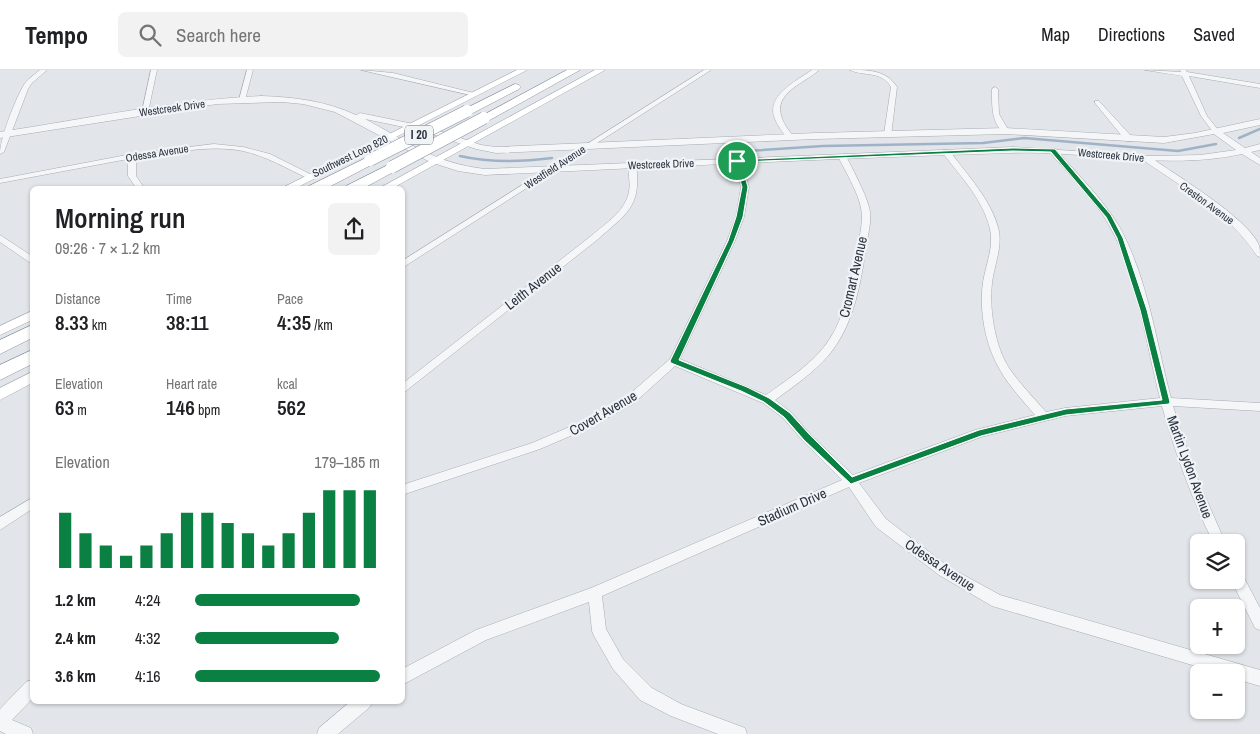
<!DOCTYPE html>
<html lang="en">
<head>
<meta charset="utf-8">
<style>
	body { margin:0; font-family:"Archivo Narrow",sans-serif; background:#f2f2f2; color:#202124; height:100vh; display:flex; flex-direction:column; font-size:19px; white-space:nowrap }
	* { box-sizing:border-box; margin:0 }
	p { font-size:16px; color:#757577 }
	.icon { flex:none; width:28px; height:28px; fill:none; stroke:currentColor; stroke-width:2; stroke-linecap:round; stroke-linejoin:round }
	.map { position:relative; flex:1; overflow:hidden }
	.sheet { position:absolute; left:30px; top:116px; width:375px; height:518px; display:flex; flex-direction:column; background:#fff; border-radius:8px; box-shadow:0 1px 4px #0004 }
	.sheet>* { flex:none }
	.buttons { position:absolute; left:1190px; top:464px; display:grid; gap:10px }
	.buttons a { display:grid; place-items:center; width:55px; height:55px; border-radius:8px; background:#fff; box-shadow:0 1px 4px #0004; font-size:25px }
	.pin { position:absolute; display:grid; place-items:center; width:42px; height:42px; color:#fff; margin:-21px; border:2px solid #fff; border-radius:50%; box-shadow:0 1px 5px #0007 }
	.round { display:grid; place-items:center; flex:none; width:52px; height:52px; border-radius:8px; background:#f2f2f2 }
	.headline { display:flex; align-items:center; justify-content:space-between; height:85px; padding:0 25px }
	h1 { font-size:28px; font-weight:600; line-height:38px }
	.figures { display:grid; grid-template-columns:repeat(3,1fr); gap:8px; height:85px; padding:5px 25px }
	.figures div { display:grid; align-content:center }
	.figures b { font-size:21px; font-weight:600 }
	.figures small { font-size:14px; font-weight:400 }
	.figures p { font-size:14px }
	.chart { height:140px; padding:10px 25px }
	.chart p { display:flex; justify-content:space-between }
	.chart svg { width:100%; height:90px; margin-top:5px; stroke:#0b8043; stroke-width:6 }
	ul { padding:0 25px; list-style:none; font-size:16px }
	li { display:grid; grid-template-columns:80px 60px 1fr; align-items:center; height:38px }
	li i { height:12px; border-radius:6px; background:#0b8043 }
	header { display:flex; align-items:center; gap:30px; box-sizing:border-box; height:70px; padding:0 25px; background:#fff; border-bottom:1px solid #e0e0e0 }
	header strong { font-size:24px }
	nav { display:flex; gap:28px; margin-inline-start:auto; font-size:18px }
	.search { width:350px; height:45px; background:#f2f2f2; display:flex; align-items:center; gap:12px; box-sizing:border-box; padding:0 18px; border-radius:8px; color:#757577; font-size:19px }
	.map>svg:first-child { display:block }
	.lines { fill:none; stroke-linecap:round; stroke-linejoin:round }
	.stream { stroke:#a0b3c6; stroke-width:2.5 }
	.minor-casing { stroke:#a7acb3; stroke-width:1 }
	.tertiary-casing { stroke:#a7acb3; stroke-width:1 }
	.secondary-casing { stroke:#a7acb3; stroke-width:1 }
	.motorway-casing { stroke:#8a929f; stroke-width:1 }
	.minor { fill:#f4f6f8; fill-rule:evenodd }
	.tertiary { fill:#f4f6f8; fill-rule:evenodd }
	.secondary { fill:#fff; fill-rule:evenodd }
	.motorway { fill:#fff; fill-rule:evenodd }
	.motorway-bridge-casing { stroke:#8a929f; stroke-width:13; stroke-linecap:butt }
	.motorway-bridge { stroke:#fff; stroke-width:12 }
	.route { fill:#0b8043; stroke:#fff; fill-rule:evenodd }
	.labels { text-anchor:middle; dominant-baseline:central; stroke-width:4.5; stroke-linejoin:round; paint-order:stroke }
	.far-street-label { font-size:11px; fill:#2b3340; stroke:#f1f4f7 }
	.shield { fill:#f1f4f7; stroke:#666d77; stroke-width:1 }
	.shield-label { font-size:12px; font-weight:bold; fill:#2b3340 }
	.street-label { font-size:14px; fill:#2b3340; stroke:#f1f4f7 }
</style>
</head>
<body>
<header>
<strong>Tempo</strong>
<div class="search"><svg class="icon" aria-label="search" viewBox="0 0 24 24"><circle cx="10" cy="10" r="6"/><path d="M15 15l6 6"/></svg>Search here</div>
<nav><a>Map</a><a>Directions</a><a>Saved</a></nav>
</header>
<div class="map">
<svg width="1260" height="664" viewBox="0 0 1260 664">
	<rect width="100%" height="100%" fill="#e2e5e9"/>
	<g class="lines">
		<path class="stream" d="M1239,68L1260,59
			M747,81L823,76L983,73L1024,68L1178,81L1216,74
			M460,86C491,93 521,92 552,88"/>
		<defs>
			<path id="minor" d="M40,0H47L32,13L28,19L4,82L0,84C0,68 16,27 25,13C29,8 35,4 40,0Z
				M151,0H157L148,42L145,44L142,42Z
				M247,0H253L245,30L242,32L239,30Z
				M361,0L393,3L478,24L475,26Z
				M704,0H711L402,198V191Z
				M812,0H819C805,13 772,23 782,48C784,55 790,62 795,68L788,70C784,63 778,57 775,49C765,26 796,11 812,0Z
				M850,0C869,0 886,0 897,17L891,66L884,64L891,17C881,0 864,7 850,0Z
				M1145,0L1181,2L1180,0H1186L1187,2L1260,14V18L1189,6L1207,46L1219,61L1215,63L1213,62L1201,46L1182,6Z
				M995,17L998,19L999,44L1009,61L1005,63C991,55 992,34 992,19Z
				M1095,31H1099L1132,67V71H1126L1095,33Z
				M214,74L243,77L270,84L314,106L307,108C286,98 266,86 243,81C208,74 170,84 136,88V106L145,119H137L128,106V89L0,113V109L132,84Z
				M1050,79H1056C1077,104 1102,128 1119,156C1148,208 1156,272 1171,328L1260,333V341L1173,336L1195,403L1225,472H1213C1192,429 1175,383 1162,336L1065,346L981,367L859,413L886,449L949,497L1000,525L1260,600V616L1236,609V602H1216L992,536L939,505L876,457L849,417L602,526L606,559L623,589L652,618L681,634L745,658L747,664H718L671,646L640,630L613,599L594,566L592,561L589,532L486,570L402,615V599L476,560L591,518L842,410L803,371L783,348L763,333L675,296L633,334L589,358L540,379L402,425V415L532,373L581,352L625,328L670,289L727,171L736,147L741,117L733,91L734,89L741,91L749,117L744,147L735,171L680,289L766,325C788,309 814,293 829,270C845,246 851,215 856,187C858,172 864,154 861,138C858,122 845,101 838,86L845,84C852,98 865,122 869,137C872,148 869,160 867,171C861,211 855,254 828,286C813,303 793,317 775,330L791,342L811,365L853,405L975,360L1035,345C1023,331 1009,316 1000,300C985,275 979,240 983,212C986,194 994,177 990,159C983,129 960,106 942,82L943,80H949C967,105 992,130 999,161C1002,179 994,196 992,213C989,240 995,276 1009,298C1020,314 1034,328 1046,342L1065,338L1160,328C1145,272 1139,208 1110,157C1095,129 1071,106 1050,83Z
				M1143,86H1149C1175,105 1247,147 1259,175C1260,179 1260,183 1260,187L1257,186C1229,143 1185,119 1143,90Z
				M629,93L636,95C642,137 626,144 597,170L402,324V314L591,166C605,154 626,141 629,121C631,112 627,102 629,93Z
				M0,165L32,186V193L29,192L0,172Z
				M32,428V439L0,460V447Z
				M1236,500L1241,502L1260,538V560L1255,558L1231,510H1236Z
				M32,610V629L12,650L31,658L33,664H6L0,661V639L26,612Z
				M351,631H372L370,637L338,664H317L319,658Z"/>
			<path id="tertiary" d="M261,26C294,27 326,31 356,45L360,43L428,57L481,75L496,77L816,63L1005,58L1164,67L1195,63L1260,49V55L1223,63L1245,78L1260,74V80L1251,82L1260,88V95L1242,84C1164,101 1089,80 1011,83C835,88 660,97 485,105L458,101L430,92L335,42L303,34L282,32L217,34L0,68V62C86,49 173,30 261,26ZM365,49L423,61L476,79L496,83L816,69L1005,64L1164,73L1214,64L1236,80L1200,85L1153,86L1013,77L485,99C433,93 409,72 365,49Z"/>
			<path id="secondary" d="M517,0H527L294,119H280Z
				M595,0H605L391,119H378Z
				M32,241V250L0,265V256Z
				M32,302V313L0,330V318Z"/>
			<path id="motorway" d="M567,0H580L488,51L484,52L478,48Z
				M515,14L519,15L521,17L519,19L471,44L467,45L461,41Z
				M370,86L375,87L377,90L375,93L325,119H307L309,116Z
				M392,93L399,97L397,100L362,119H344L346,116Z
				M32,255V268L0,284V270Z
				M32,280V294L0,310V295Z"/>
		</defs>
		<use href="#minor" class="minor-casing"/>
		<use href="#tertiary" class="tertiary-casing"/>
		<use href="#secondary" class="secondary-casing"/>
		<use href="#motorway" class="motorway-casing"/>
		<use href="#minor" class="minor"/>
		<use href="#tertiary" class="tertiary"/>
		<use href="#secondary" class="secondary"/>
		<use href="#motorway" class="motorway"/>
		<defs>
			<path id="motorway-bridge" d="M370,90L467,41
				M392,97L484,48"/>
		</defs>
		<use href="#motorway-bridge" class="motorway-bridge-casing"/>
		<use href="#motorway-bridge" class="motorway-bridge"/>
	</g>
	<path class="route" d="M1013,78L1055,79L1111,145L1123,168L1147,240L1170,332L1169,334L1066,345L981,366L851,414L804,370L784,347L764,332L741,321L671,293L670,291L728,171L736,147L742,117L735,90ZM1013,81L1051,82L1106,147L1117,168L1140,240L1162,330L1066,339L979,360L852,407L810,365L790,343L769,328L747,317L679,290L734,171L743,147L748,117L740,92Z"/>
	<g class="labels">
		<g class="far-street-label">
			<text transform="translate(172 38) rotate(-8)">Westcreek Drive</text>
			<text transform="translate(157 83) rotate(-9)">Odessa Avenue</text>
			<text transform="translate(1111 85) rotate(5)">Westcreek Drive</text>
			<text transform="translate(350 86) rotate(-26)">Southwest Loop 820</text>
			<text transform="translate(661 94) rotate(-2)">Westcreek Drive</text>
			<text transform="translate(555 97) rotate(-33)">Westfield Avenue</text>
			<text transform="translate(1207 133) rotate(36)">Creston Avenue</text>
		</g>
		<rect class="shield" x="405" y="55.5" width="28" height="19" rx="4"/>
		<g class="shield-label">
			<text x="419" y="65">I 20</text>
		</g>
		<g class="street-label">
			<text transform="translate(853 207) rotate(-77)">Cromart Avenue</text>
			<text transform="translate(533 216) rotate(-38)">Leith Avenue</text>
			<text transform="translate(603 343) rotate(-30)">Covert Avenue</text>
			<text transform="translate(1190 397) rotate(70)">Martin Lydon Avenue</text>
			<text transform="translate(792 437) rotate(-24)">Stadium Drive</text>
			<text transform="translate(940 495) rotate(34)">Odessa Avenue</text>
		</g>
	</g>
</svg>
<div class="buttons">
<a><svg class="icon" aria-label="layers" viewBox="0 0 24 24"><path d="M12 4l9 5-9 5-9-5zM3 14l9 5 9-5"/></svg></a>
<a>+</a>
<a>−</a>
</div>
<div class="pin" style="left:737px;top:91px;background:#1e9e55"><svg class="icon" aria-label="arrive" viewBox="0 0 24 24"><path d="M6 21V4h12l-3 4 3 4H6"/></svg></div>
<section class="sheet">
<div class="headline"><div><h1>Morning run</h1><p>09:26 · 7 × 1.2 km</p></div><a class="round"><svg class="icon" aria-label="share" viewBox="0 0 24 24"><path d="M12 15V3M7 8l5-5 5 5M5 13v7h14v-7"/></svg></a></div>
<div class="figures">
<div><p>Distance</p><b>8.33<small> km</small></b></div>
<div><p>Time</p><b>38:11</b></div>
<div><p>Pace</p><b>4:35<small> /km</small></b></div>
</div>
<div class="figures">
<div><p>Elevation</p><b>63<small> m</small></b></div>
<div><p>Heart rate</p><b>146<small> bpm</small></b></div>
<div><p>kcal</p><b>562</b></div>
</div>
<div class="chart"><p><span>Elevation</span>179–185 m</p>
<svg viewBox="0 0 160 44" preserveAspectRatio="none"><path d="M5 44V17M15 44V27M25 44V33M35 44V38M45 44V33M55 44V27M65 44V17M75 44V17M85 44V22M95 44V27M105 44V33M115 44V27M125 44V17M135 44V6M145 44V6M155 44V6"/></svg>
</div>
<ul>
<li><b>1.2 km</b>4:24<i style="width:89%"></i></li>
<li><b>2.4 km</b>4:32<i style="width:78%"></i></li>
<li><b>3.6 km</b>4:16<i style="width:100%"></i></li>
</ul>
</section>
</div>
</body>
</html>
